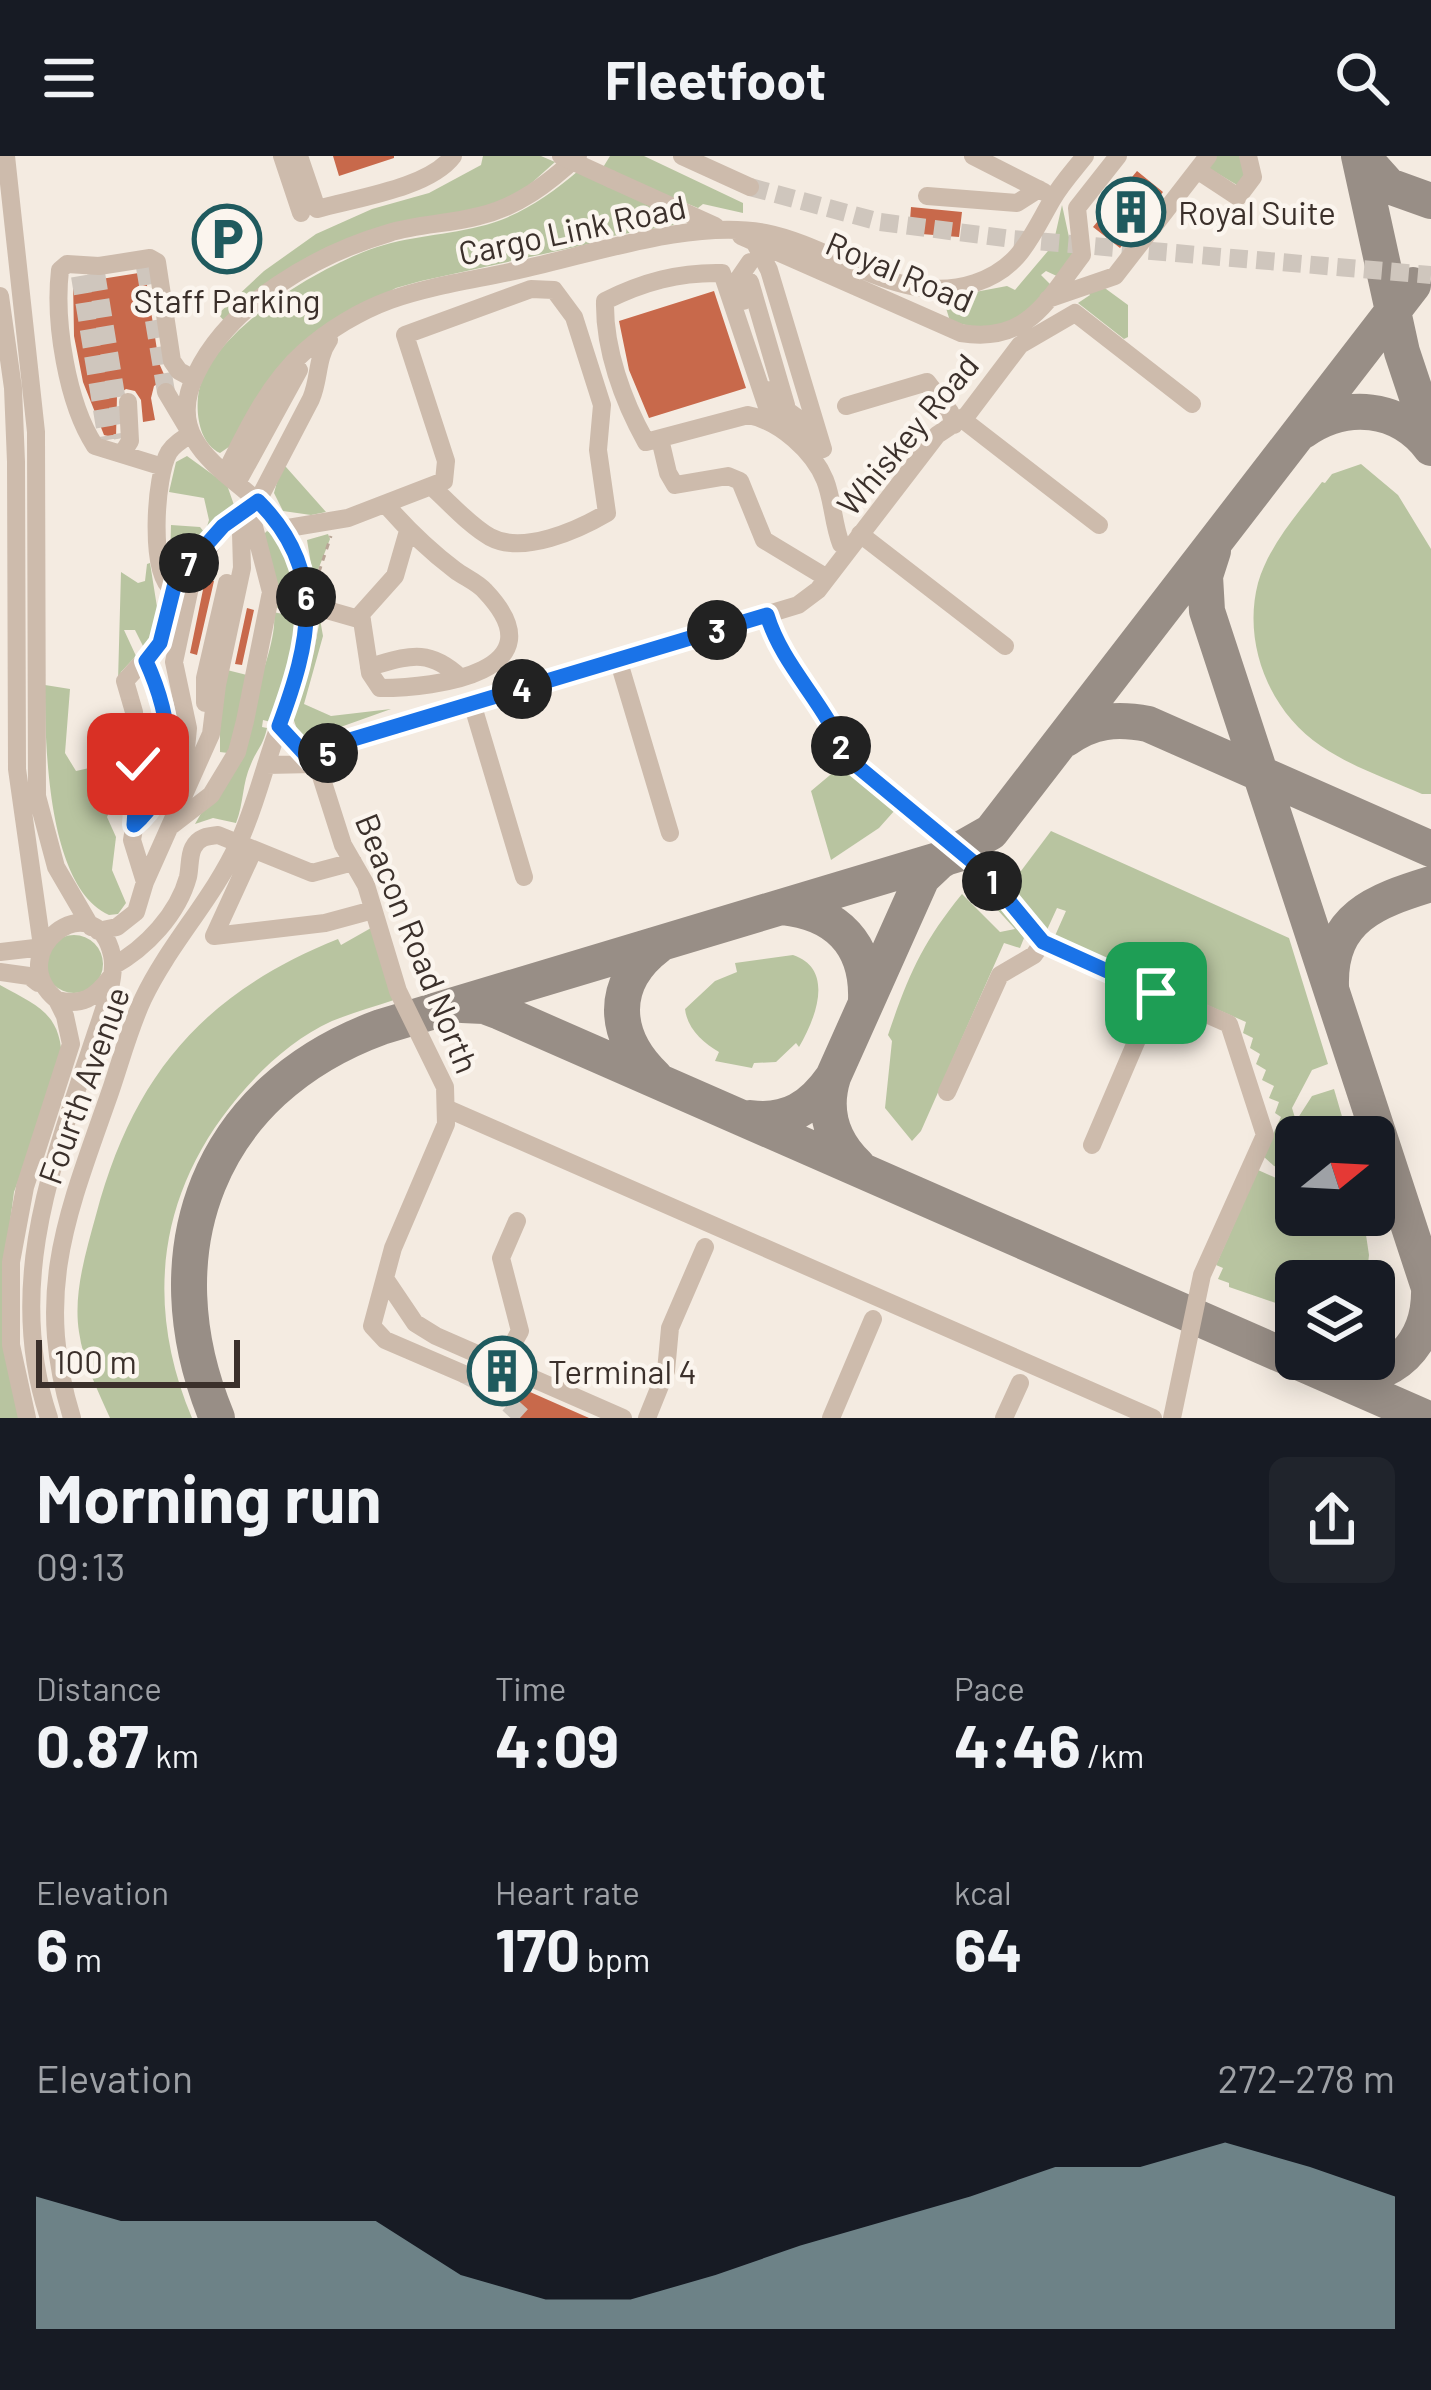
<!DOCTYPE html>
<html lang="en">
<head>
<meta charset="utf-8">
<style>
	body { margin:0; font-family:Barlow,sans-serif; background:#20242c; color:#f1f3f6; height:100vh; display:flex; flex-direction:column; font-size:45px; white-space:nowrap }
	* { box-sizing:border-box; margin:0 }
	p { font-size:39px; color:#9ea1a6 }
	.icon { flex:none; width:66px; height:66px; fill:none; stroke:currentColor; stroke-width:2; stroke-linecap:round; stroke-linejoin:round }
	.map { position:relative; height:1262px; overflow:hidden }
	.side { display:flex; flex-direction:column; background:#171b24; flex:1 }
	.side>* { flex:none }
	.needle { width:78px; rotate:72deg }
	.controls { position:absolute; left:1275px; top:960px; display:grid; gap:24px }
	.controls a { display:grid; place-items:center; width:120px; height:120px; border-radius:18px; background:#171b24; box-shadow:0 6px 30px #0003; font-size:60px }
	.scale { position:absolute; left:36px; bottom:30px; width:204px; box-sizing:border-box; padding-left:12px; border:6px solid #3b302b; border-top:0; font-size:33px; line-height:42px; white-space:nowrap; color:#3b302b; -webkit-text-stroke:9px #fbf5ee; paint-order:stroke }
	.pin { position:absolute; display:grid; place-items:center; width:102px; height:102px; color:#fff; margin:-51px; border-radius:24px; box-shadow:0 6px 18px #0006 }
	.km { position:absolute; width:60px; height:60px; margin:-30px; border-radius:50%; background:#222; color:#fff; font-size:33px; line-height:60px; text-align:center }
	.round { display:grid; place-items:center; flex:none; width:126px; height:126px; border-radius:18px; background:#20242c }
	.overview { display:flex; align-items:center; justify-content:space-between; height:204px; padding:0 36px }
	h1 { font-size:66px; font-weight:700; line-height:90px }
	.stats { display:grid; grid-template-columns:repeat(3,1fr); gap:18px; height:204px; padding:12px 36px }
	.stats div { display:grid; align-content:center }
	.stats b { font-size:60px; font-weight:700 }
	.stats small { font-size:33px; font-weight:400 }
	.stats p { font-size:33px }
	.chart { height:336px; padding:24px 36px }
	.chart p { display:flex; justify-content:space-between }
	.chart svg { width:100%; height:216px; margin-top:12px; fill:#92aeb2; opacity:.7 }
	header { display:flex; justify-content:space-between; align-items:center; height:156px; padding:0 36px; background:#171b24; font-size:54px; font-weight:700 }
	.map>svg:first-child { display:block }
	.green { fill:#b8c4a0 }
	.lines { fill:none; stroke-linecap:round; stroke-linejoin:round }
	.taxiway { stroke:#988e86; stroke-width:36 }
	.building { fill:#c8694b }
	.minor-tunnel { stroke:#cfc6bd; stroke-width:18; stroke-dasharray:18 9; stroke-linecap:butt }
	.path { stroke:#b9a596; stroke-width:3; stroke-dasharray:6 6; stroke-linecap:butt }
	.minor { stroke:#cdbbac; stroke-width:18 }
	.minor-bridge { stroke:#cdbbac; stroke-width:18 }
	.route-casing { stroke:#fff; stroke-width:24 }
	.route { stroke:#1a73e8; stroke-width:15 }
	.labels { text-anchor:middle; dominant-baseline:central; stroke-width:9; stroke-linejoin:round; paint-order:stroke }
	.poi-label { font-size:33px; fill:#3b302b; stroke:#fbf5ee; text-anchor:start }
	.street-label { font-size:33px; fill:#3b302b; stroke:#fbf5ee }
</style>
</head>
<body>
<header><svg class="icon" aria-label="menu" viewBox="0 0 24 24"><path d="M4 6h16M4 12h16M4 18h16"/></svg>Fleetfoot<svg class="icon" aria-label="search" viewBox="0 0 24 24"><circle cx="10" cy="10" r="6"/><path d="M15 15l6 6"/></svg></header>
<div class="map">
<svg width="1431" height="1262" viewBox="0 0 1431 1262">
	<rect width="100%" height="100%" fill="#f4ebe1"/>
	<path class="green" d="M483,0H541L555,6L526,32L500,47L378,74L226,167L218,158L264,115L316,78L372,53L429,37L481,9Z
		M610,0H644L743,47V57L703,48L698,52L602,13Z
		M1213,0H1241L1247,15L1237,29L1205,10Z
		M578,15L652,48L674,69L596,83L589,88L421,125L396,132L339,163L236,286L220,297C201,288 196,262 198,241C204,177 327,105 384,89C422,78 463,78 501,64C529,53 555,35 578,15Z
		M1062,49L1074,104L1061,122L1046,115L1041,119L1053,131C1018,169 1002,180 950,165L946,152L938,143L1007,130L1015,134L1053,89Z
		M1102,130L1128,149V181L1124,183L1078,147L1090,139L1086,134Z
		M187,300L227,329L234,349L230,361L180,415L170,407L171,369L200,371L205,377L209,364L204,342L169,336L176,306Z
		M1361,308L1398,339L1431,393V638H1422C1388,623 1352,611 1321,590C1270,556 1242,488 1258,427C1269,389 1298,357 1322,326L1325,327L1332,318Z
		M281,311H286L326,356L311,359L283,355L274,337Z
		M267,375C294,386 295,431 298,457L274,451L263,379Z
		M328,378L330,383L318,414H312L307,384Z
		M150,407L157,451L162,454L156,481L146,496L135,474H124L136,500L121,516L118,525L121,416L138,427L145,425L147,408Z
		M273,456L298,461L295,488L271,566L263,564L262,571L267,572C263,590 257,593 251,608C242,627 244,647 236,667L213,662L195,668C216,634 284,488 273,456Z
		M320,463L323,480L304,548L331,560L391,553L307,583L299,579L292,559L314,495Z
		M227,514L251,520L228,597L220,596V546Z
		M45,529L70,533L65,597L76,615L116,606L119,634L107,661L116,681L112,714L126,747L118,758L109,759C47,731 45,588 45,529Z
		M842,609L895,654L879,672L831,704L811,635Z
		M1051,675L1289,782L1328,908L1312,914L1292,952L1296,965L1312,940L1334,933L1348,981H1296V1017L1274,1010L1263,1000L1281,961L1275,957L1279,946L1269,942L1274,930L1262,924L1266,914L1256,908L1260,898L1250,892L1253,882L1243,877L1246,866L1054,782L1066,755L1057,752L1046,776L993,712L1003,704L1021,715Z
		M977,720L1024,782L1020,792L1004,787L921,975L912,985L885,952L892,885L888,879C908,820 922,787 962,738L1000,776L1015,773L973,727Z
		M371,772L394,844C373,851 352,857 332,865C296,881 263,911 238,941C158,1036 144,1148 192,1262H110C98,1235 83,1205 79,1176C73,1137 86,1096 96,1059C133,920 203,837 338,783L341,789Z
		M45 808a29 29 0 1 1 58 0a29 29 0 1 1-58 0Z
		M793,799C835,813 816,862 799,891L796,887L776,906L754,907L752,912L715,905L719,896C703,887 687,872 685,853L715,825L737,816L735,807Z
		M0,829C40,851 62,858 62,908L14,1036L2,1128L21,1262H0Z
		M1258,1014L1296,1031V1059H1363L1369,1099L1366,1125H1296V1154L1229,1131V1127L1218,1123L1223,1112L1216,1109Z"/>
	<g class="lines">
		<path class="taxiway" d="M1359,0L1402,196L1431,283
			M1362,0L1389,30L1431,45
			M1303,275C1346,245 1399,250 1431,292
			M1213,395L1205,420L1207,455L1431,1138
			M1066,583C1092,564 1117,562 1148,568L1431,693
			M783,751C838,757 868,789 866,844
			M1331,830C1329,761 1376,745 1431,728
			M462,849L484,850L500,856L1426,1262
			M655,921C612,880 609,827 658,790
			M833,921L922,722L940,705L991,676L1413,129
			M750,962C788,967 812,951 833,921C822,956 832,985 857,1009
			M1335,1221C1393,1226 1431,1188 1429,1131
			M217,1262C148,1096 208,934 381,871L958,698"/>
	</g>
	<path class="building" d="M333,0H394V2L339,20Z
		M1137,15L1163,36L1120,92L1093,71L1107,54L1101,50L1118,28L1123,32Z
		M911,51L962,56L959,81L909,77Z
		M145,116L159,207L166,223L154,230L151,242L155,264L143,266L141,244L135,235L126,233L117,239L116,282L104,279L83,226L74,180L73,122L101,123Z
		M714,135L746,232L649,262L629,214L619,165Z
		M205,424L214,425L197,499L190,497Z
		M247,452L254,454L242,509L235,508Z
		M116,557L121,558L124,608L117,609Z
		M480,1214L496,1221L589,1262H519L496,1240L473,1231Z"/>
	<g class="lines">
		<path class="minor-tunnel" d="M750,31L880,66L1012,83L1431,119
			M145,111L166,236
			M96,117L123,282
			M80,120L107,284
			M464,1218L492,1233L524,1262"/>
		<path class="path" d="M319,416L331,380"/>
		<path class="minor" d="M6,0L36,276L37,640L56,711L91,771
			M282,0L301,57
			M299,0L317,53C356,42 429,32 453,0
			M682,0L750,31
			M973,0L1044,36
			M1197,14L1238,41L1253,21L1248,0
			M611,23L715,70
			M927,40L1017,47L1039,33
			M741,80L961,177C1027,188 1047,145 1082,99L1077,52L1118,0
			M755,87L769,114L823,293
			M750,126L786,249
			M0,140L13,232L16,306L17,613L41,783
			M1048,143L1115,120L1208,0
			M743,145L739,122L750,106
			M770,234L788,255L818,277
			M166,236L191,278C183,283 174,288 169,296C155,319 149,417 172,433
			M846,250L927,226L950,256L954,269
			M962,263L1099,369
			M660,283L668,317L675,329L728,320L740,325L764,384L827,422
			M125,293L130,285L128,246
			M823,293L782,269L767,251L722,117C679,116 643,126 605,145C604,193 623,245 646,286L748,259C780,265 813,295 825,324C833,344 833,368 841,388L848,394
			M163,311L95,290C67,247 54,166 60,114L67,108L99,110L150,102L157,106L172,205L179,215L194,223
			M225,318C245,277 269,227 304,196C328,174 360,155 390,144C432,129 480,123 523,113C596,97 692,63 766,77C836,91 901,152 975,127C1020,112 1030,82 1052,44C1061,28 1074,14 1085,0
			M237,327L299,214
			M387,350C408,374 430,395 455,414C464,421 477,426 485,435C562,516 436,532 380,532L370,517L361,458L395,420L408,375
			M282,373L348,362L444,325L446,305L405,179L531,133L554,134L574,161L602,249L598,294L607,357C578,374 523,399 490,381C469,369 451,348 432,331
			M860,378L1005,490
			M306,448L362,464
			M767,459C783,512 827,548 845,600L985,716L1043,786L1229,868L1265,979L1202,1119L1172,1262
			M618,503L670,677
			M369,511C409,500 428,491 461,522
			M205,547V522L227,427
			M472,547L524,721
			M279,570L320,617L343,689L366,729L398,835L445,931L446,968L393,1092L372,1170L385,1184L464,1218
			M314,608L350,584L798,449L818,434L937,279L967,259L1020,189L1075,157L1192,248
			M266,609L314,608
			M182,633L188,572L174,506L193,417L223,370L251,354
			M134,669C184,626 170,559 145,505
			M172,669L211,639L237,596L245,565L271,436L251,359
			M253,695L214,780L325,767L373,754
			M145,726L132,684L138,650V608L134,556L125,525L160,487L166,453L176,423L205,393
			M98,775L117,771L136,756L145,726L211,578L217,529L242,412L241,377L311,243C320,222 316,203 329,184
			M0,796L35,792
			M113,810C146,792 178,758 188,721C190,712 189,700 193,692C198,681 208,680 218,679L312,717L353,706
			M0,816L29,820L38,827
			M947,936L1000,819L1034,799L1043,786
			M448,953L1153,1262
			M1092,989L1157,837
			M386,1124L415,1167L436,1180L623,1262
			M501,1209L520,1175L501,1102L517,1065
			M27,1262L11,1189V1106L25,1031L71,888L65,860L57,844
			M49,1262C4,1129 53,1006 95,880C102,859 117,821 112,799C95,724 0,797 57,844C82,850 95,842 110,822
			M72,1262C34,1138 66,1061 107,945C119,912 128,875 143,843C169,788 213,743 238,688C256,650 265,607 280,568C289,543 301,517 306,491C313,450 304,403 280,369C244,320 158,295 196,218C230,147 317,98 389,77C418,68 449,68 479,60C518,51 549,27 578,0
			M647,1262L666,1215L670,1172L705,1091
			M831,1262L873,1163
			M1004,1262L1020,1227"/>
		<path class="minor-bridge" d="M561,0L611,23"/>
	</g>
	<g class="lines">
		<defs>
			<path id="route" d="M138,608L134,669C184,626 170,558 146,505L160,487L176,423L223,370L258,345C328,415 310,486 279,570L314,608L350,584L767,459C783,512 827,548 845,600L985,716L1043,786L1156,837"/>
		</defs>
		<use href="#route" class="route-casing"/>
		<use href="#route" class="route"/>
	</g>
	<defs>
		<symbol id="building-ring" viewBox="-11 -11 22 22"><circle r="9.5" fill="#fbf5ee" stroke="#1f5a5e" stroke-width="1.5"/><path d="M-4-6H4V6H1V3H-1V6H-4ZM-2.5-4.3h1.7v1.8h-1.7ZM.8-4.3h1.7v1.8H.8ZM-2.5-1h1.7V.8h-1.7ZM.8-1h1.7V.8H.8Z" fill="#1f5a5e"/></symbol>
		<symbol id="parking-ring" viewBox="-11 -11 22 22"><circle r="9.5" fill="#fbf5ee" stroke="#1f5a5e" stroke-width="1.5"/><path d="M-3.5-5.5H1a3.5 3.5 0 0 1 0 7H-1V5.5H-3.5ZM-1-3.4V-.6H.8a1.4 1.4 0 0 0 0-2.8Z" fill="#1f5a5e"/></symbol>
	</defs>
	<g fill-rule="evenodd">
		<use href="#building-ring" x="1093" y="18" width="76" height="76"/>
		<use href="#parking-ring" x="189" y="45" width="76" height="76"/>
		<use href="#building-ring" x="464" y="1177" width="76" height="76"/>
	</g>
	<g class="labels">
		<g class="poi-label">
			<text x="1178" y="56">Royal Suite</text>
			<text x="227" y="144" text-anchor="middle">Staff Parking</text>
			<text x="548" y="1215">Terminal 4</text>
		</g>
		<g class="street-label">
			<text transform="translate(572 73) rotate(-12)">Cargo Link Road</text>
			<text transform="translate(900 115) rotate(23)">Royal Road</text>
			<text transform="translate(907 278) rotate(-50)">Whiskey Road</text>
			<text transform="translate(418 787) rotate(68)">Beacon Road North</text>
			<text transform="translate(83 929) rotate(-70)">Fourth Avenue</text>
		</g>
	</g>
</svg>
<div class="controls">
<a><svg class="needle" viewBox="-14 -14 28 28"><path d="M0-13l5 13h-10z" fill="#e53935"/><path d="M0 13l5-13h-10z" fill="#9ea1a6"/></svg></a>
<a><svg class="icon" aria-label="layers" viewBox="0 0 24 24"><path d="M12 4l9 5-9 5-9-5zM3 14l9 5 9-5"/></svg></a>
</div>
<div class="scale">100 m</div>
<div class="pin" style="left:1156px;top:837px;background:#1e9e55"><svg class="icon" aria-label="arrive" viewBox="0 0 24 24"><path d="M6 21V4h12l-3 4 3 4H6"/></svg></div>
<div class="pin" style="left:138px;top:608px;background:#d93025"><svg class="icon" aria-label="check" viewBox="0 0 24 24"><path d="M5 12l5 5 9-10"/></svg></div>
<b class="km" style="left:992px;top:725px">1</b>
<b class="km" style="left:841px;top:590px">2</b>
<b class="km" style="left:717px;top:474px">3</b>
<b class="km" style="left:522px;top:533px">4</b>
<b class="km" style="left:328px;top:597px">5</b>
<b class="km" style="left:306px;top:441px">6</b>
<b class="km" style="left:189px;top:407px">7</b>
</div>
<section class="side">
<div class="overview"><div><h1>Morning run</h1><p>09:13</p></div><a class="round"><svg class="icon" aria-label="share" viewBox="0 0 24 24"><path d="M12 15V3M7 8l5-5 5 5M5 13v7h14v-7"/></svg></a></div>
<div class="stats">
<div><p>Distance</p><b>0.87<small> km</small></b></div>
<div><p>Time</p><b>4:09</b></div>
<div><p>Pace</p><b>4:46<small> /km</small></b></div>
</div>
<div class="stats">
<div><p>Elevation</p><b>6<small> m</small></b></div>
<div><p>Heart rate</p><b>170<small> bpm</small></b></div>
<div><p>kcal</p><b>64</b></div>
</div>
<div class="chart"><p><span>Elevation</span>272–278 m</p>
<svg viewBox="0 0 160 44" preserveAspectRatio="none"><path d="M0 44V17L10 22L20 22L30 22L40 22L50 33L60 38L70 38L80 33L90 27L100 22L110 17L120 11L130 11L140 6L150 11L160 17V44z"/></svg>
</div>
</section>
</body>
</html>
